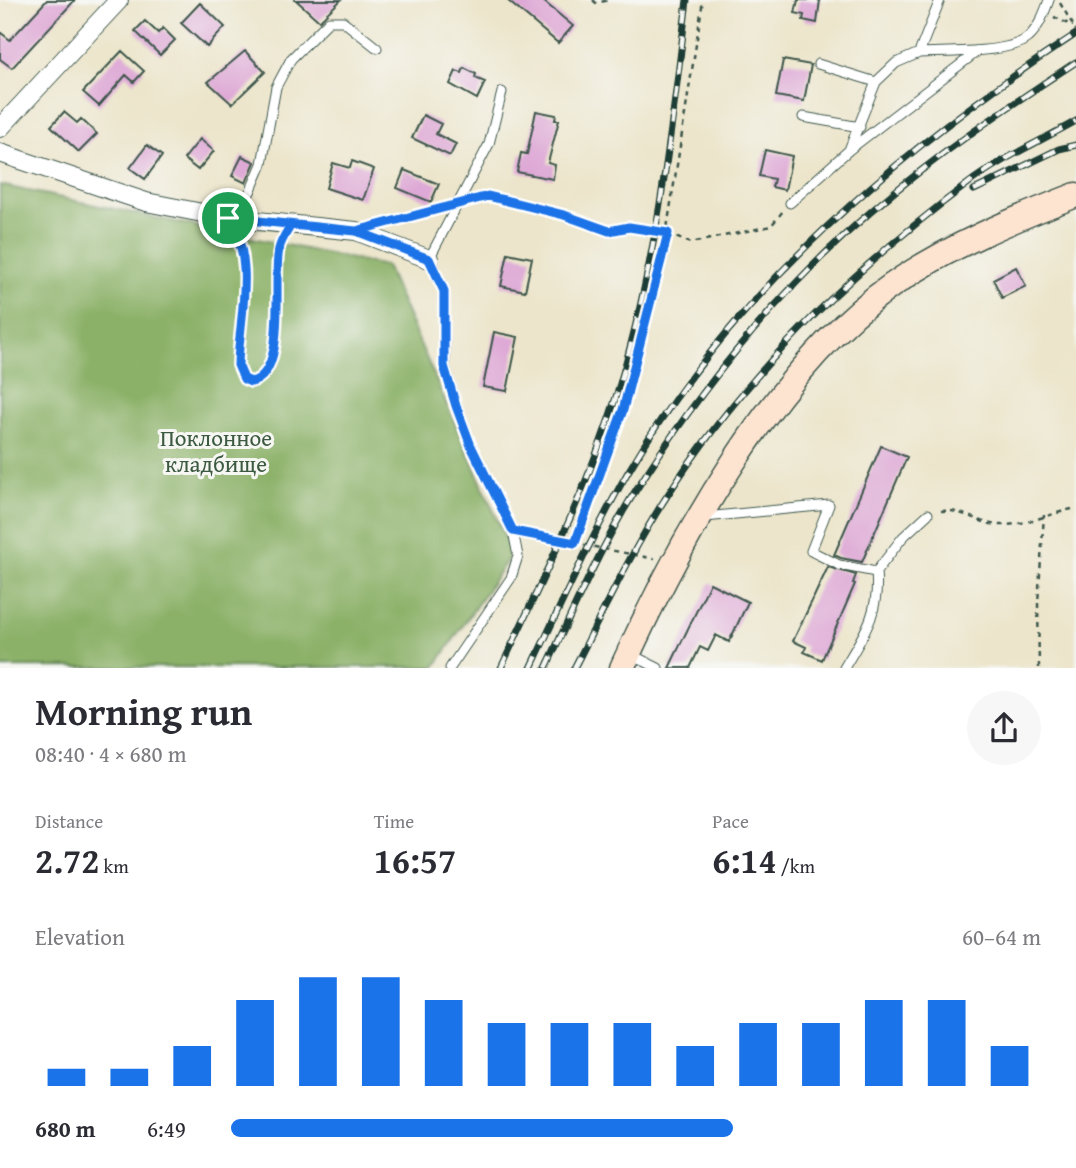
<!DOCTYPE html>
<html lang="en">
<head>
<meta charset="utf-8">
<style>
	body { margin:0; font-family:"Gentium Book Plus",serif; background:#f7f7f7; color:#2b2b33; height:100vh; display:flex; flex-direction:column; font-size:26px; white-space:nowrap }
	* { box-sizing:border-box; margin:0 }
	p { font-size:23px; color:#7c7c81 }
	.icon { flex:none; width:38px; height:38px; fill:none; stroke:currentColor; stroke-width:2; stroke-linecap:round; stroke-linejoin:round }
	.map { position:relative; height:668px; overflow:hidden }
	.drawer { display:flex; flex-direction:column; background:#fff; flex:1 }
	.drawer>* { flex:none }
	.pin { position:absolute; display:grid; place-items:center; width:60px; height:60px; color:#fff; margin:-30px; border:4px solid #fff; border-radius:50%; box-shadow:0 2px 7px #0007 }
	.round { display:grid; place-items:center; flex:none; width:74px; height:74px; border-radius:37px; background:#f7f7f7 }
	.head { display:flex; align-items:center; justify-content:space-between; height:119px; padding:0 35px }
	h1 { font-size:38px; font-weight:700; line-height:52px }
	.figures { display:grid; grid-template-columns:repeat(3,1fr); gap:10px; height:119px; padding:7px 35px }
	.figures div { display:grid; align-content:center }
	.figures b { font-size:35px; font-weight:700 }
	.figures small { font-size:19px; font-weight:400 }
	.figures p { font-size:19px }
	.chart { height:196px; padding:14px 35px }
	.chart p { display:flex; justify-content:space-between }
	.chart svg { width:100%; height:126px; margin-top:7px; stroke:#1a73e8; stroke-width:6 }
	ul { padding:0 35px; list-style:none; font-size:23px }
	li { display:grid; grid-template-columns:112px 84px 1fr; align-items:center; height:52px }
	li i { height:18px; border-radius:9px; background:#1a73e8 }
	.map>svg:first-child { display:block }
	.forest { fill:#8bb167; stroke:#55774e; stroke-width:2 }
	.building { fill:#dea9d6 }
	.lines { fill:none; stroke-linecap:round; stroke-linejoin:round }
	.lane-casing { stroke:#3e564b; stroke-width:11 }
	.street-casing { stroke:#3e564b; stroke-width:20 }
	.secondary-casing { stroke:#3e564b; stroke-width:27 }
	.path { stroke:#3e564b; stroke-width:2.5; stroke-dasharray:5 5; stroke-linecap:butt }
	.lane { stroke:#fff; stroke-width:9 }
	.street { stroke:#fff; stroke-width:18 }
	.secondary { stroke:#fde4d1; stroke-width:24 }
	.rail-casing { stroke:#1f3d34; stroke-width:7 }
	.rail { stroke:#f6f6f2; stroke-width:4.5; stroke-dasharray:13; stroke-linecap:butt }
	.route-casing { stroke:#fff; stroke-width:14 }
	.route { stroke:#1a73e8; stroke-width:9 }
	.labels { text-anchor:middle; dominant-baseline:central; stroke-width:6; stroke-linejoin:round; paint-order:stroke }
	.park-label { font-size:23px; fill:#3c5a41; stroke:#f6f6f2 }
</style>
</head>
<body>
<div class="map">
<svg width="1076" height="668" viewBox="0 0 1076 668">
	<rect width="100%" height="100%" fill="#f6f6f2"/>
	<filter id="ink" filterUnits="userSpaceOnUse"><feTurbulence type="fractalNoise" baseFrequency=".0143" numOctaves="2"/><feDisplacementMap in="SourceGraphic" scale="14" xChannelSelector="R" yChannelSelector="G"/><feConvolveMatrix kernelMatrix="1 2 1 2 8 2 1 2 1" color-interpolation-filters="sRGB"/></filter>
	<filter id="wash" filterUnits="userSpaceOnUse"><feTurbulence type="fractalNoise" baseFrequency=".00686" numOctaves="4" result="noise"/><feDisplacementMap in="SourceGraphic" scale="28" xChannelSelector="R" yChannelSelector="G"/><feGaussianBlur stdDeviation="1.57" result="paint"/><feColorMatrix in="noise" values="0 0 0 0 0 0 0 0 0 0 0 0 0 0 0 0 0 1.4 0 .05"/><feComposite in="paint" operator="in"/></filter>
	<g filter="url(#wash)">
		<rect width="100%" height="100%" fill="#ece5cb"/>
		<path class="forest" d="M0,185L386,266L512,553L435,667H0Z"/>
		<g id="blocks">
			<path class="building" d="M47,0H75L12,68L0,59V32L10,40Z
				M296,0H341L319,21Z
				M507,0H542L573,26L558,43Z
				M798,0H820L817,23L803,20L804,15L795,13Z
				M200,3L225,27L207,47L181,23Z
				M145,21L158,33L163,28L175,40L160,55L135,31Z
				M122,51L144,71L134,82L126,75L99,106L83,92Z
				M245,51L265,72L232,104L208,82Z
				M783,60L811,65L804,101L776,96Z
				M464,68L476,74L475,78L485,82L477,99L450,84L456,71L462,73Z
				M536,111L556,115L555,120H559L548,163L555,165L553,179L517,172L521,153L527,154Z
				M64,112L77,123L81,119L97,134L79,152L51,126Z
				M423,115L441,124L436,134L456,144L450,156L412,138Z
				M200,139L214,151L198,170L184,159Z
				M147,145L162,156L145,179L130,168Z
				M765,150L792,156L785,190L772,187L774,179L759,176Z
				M242,156L255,162L246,183L232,176Z
				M352,161L374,169L363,200L326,188L333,163L350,168Z
				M404,170L439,184L431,202L397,188Z
				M508,253L532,258L525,291L501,286Z
				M1016,267L1026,286L1002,298L993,279Z
				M494,332L518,337L507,391L483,387Z
				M881,446L907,457L862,562L841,558L834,555Z
				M828,567L856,575L853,583L855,584L822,660L804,652L806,647L793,641Z
				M710,583L748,602L729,642L716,635L708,651L700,647L690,668H669Z"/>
		</g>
	</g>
	<g filter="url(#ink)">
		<use href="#blocks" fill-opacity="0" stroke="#3e564b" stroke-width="2"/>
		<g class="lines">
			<defs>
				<path id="lane" d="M919,53C945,52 1001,53 1023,41C1037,33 1044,14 1049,0
					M818,64L876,82L896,63L919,53L940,0
					M803,117L860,127
					M849,150L978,51
					M790,203L849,150L876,82
					M291,225C286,233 281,240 279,249C272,279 289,374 251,382L244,379L238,365C239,317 257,260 228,218L250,192L262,164L276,87L291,59L329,21H343L377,48
					M705,517L829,505L811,551L839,565L876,572
					M630,654L658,668
					M450,668L511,578L518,556L513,531L471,446L456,406L445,366L444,291L429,259L489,144L502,92
					M844,668C864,634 880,613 876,572L903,537L928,514"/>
				<path id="street" d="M0,128L119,0
					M0,153L146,202L228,218L356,231L429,259"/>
				<path id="secondary" d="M622,668C679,541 777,366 891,286C947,247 1012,220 1076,195"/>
			</defs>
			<use href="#lane" class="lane-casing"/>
			<use href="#street" class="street-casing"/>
			<use href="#secondary" class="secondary-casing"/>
			<path class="path" d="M593,0L596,3L609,0
				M1060,3L1076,30
				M1054,17L1073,26
				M474,199L488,196L564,215L609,231L629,227L657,230L691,243L771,226L783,211
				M383,222L415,217L441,208
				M941,511C961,508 978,524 999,525C1023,526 1053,513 1076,508
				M525,533L655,559
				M575,543L623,410L660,273L703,0
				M1039,668L1038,603L1044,515"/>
			<use href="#lane" class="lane"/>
			<use href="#street" class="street"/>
			<use href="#secondary" class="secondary"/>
			<defs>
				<path id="rail" d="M974,190L1059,149L1076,145
					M501,668C542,580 586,492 615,400C656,269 671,135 687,0
					M531,668C562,603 592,535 628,472C734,290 901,148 1076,34
					M546,668C576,604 605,537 643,479C707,380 785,285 874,209C938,154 1006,108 1076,62
					M574,668C604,610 632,550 667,496C745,374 851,271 966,185C1000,159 1039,142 1076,121"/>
			</defs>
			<use href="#rail" class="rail-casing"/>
			<use href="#rail" class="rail"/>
		</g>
	</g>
	<g class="lines" filter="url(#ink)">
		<defs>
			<path id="route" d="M228,218L356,231L429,259L444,291V366L456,406L471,446L513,531L575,543L623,410L668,233L629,227L609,231L564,215L488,196L356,231L291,225C286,233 281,240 279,249C272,279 289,374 251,382L244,379L238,365C239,317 257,260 228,218"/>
		</defs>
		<use href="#route" class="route-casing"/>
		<use href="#route" class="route"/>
	</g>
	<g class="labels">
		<g class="park-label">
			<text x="216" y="437">Поклонное<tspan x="216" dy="26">кладбище</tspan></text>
		</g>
	</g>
</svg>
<div class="pin" style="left:228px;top:218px;background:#1e9e55"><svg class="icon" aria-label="arrive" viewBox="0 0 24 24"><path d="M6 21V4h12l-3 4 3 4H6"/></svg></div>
</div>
<section class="drawer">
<div class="head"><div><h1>Morning run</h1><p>08:40 · 4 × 680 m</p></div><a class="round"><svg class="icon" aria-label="share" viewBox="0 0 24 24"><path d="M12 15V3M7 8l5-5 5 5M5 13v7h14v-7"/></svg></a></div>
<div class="figures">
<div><p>Distance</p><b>2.72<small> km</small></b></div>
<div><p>Time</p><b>16:57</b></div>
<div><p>Pace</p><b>6:14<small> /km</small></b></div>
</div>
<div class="chart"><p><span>Elevation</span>60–64 m</p>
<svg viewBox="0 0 160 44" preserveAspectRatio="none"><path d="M5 44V38M15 44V38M25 44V30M35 44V14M45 44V6M55 44V6M65 44V14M75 44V22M85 44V22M95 44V22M105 44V30M115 44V22M125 44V22M135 44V14M145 44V14M155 44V30"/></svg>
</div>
<ul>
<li><b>680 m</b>6:49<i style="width:62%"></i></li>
</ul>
</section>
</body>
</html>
